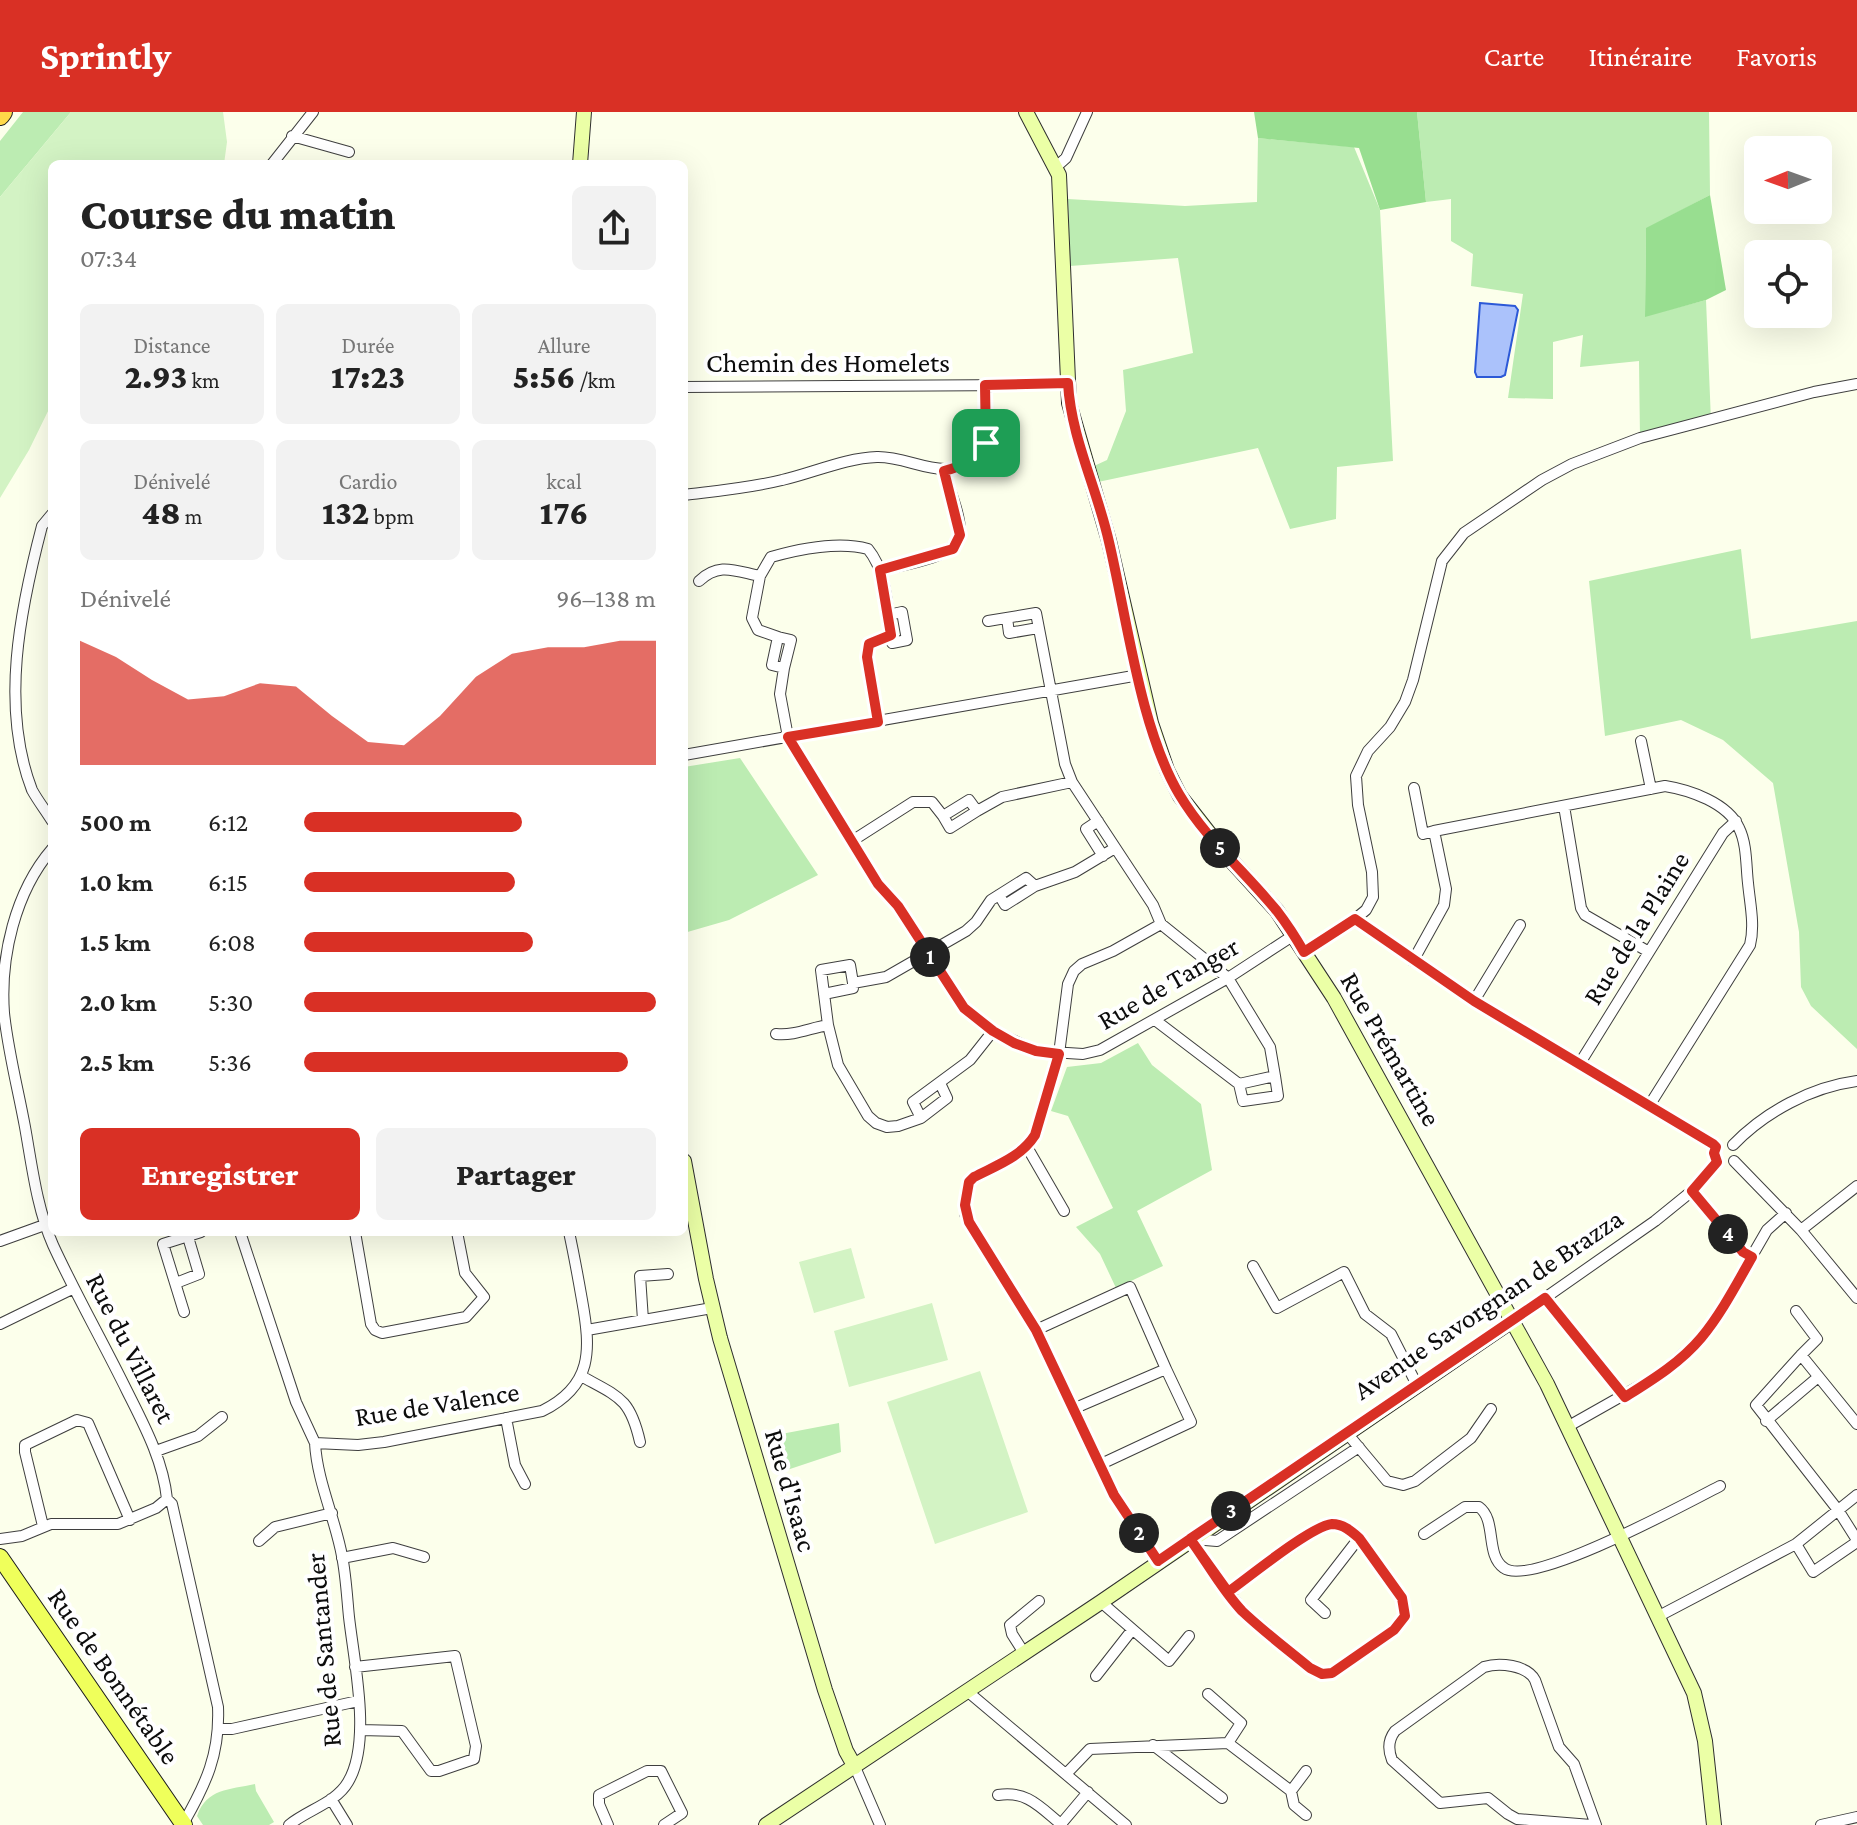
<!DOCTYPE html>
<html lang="fr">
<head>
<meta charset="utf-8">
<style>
	body { margin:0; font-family:"Crimson Pro",serif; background:#f2f2f2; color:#222; height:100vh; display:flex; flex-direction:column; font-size:30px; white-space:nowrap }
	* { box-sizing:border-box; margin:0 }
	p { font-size:26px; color:#767676 }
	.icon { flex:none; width:44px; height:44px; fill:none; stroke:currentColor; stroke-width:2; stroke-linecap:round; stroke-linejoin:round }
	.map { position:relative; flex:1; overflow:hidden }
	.sheet { position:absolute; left:48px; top:48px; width:640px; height:1076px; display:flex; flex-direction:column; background:#fff; border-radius:12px; box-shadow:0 8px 32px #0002 }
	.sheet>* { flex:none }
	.needle { width:52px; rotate:269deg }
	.controls { position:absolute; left:1744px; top:24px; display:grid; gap:16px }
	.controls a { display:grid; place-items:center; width:88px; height:88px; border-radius:12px; background:#fff; box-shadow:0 8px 32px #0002; font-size:40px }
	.pin { position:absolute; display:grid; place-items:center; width:68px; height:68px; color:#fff; margin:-34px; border-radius:16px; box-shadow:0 4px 12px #0006 }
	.km { position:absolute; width:40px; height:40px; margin:-20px; border-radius:50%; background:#222; color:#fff; font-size:22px; line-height:40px; text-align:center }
	.round { display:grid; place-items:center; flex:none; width:84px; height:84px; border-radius:12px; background:#f2f2f2 }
	.head { display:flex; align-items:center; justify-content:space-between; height:136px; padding:0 32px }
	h1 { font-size:44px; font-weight:800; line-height:60px }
	.metrics { display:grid; grid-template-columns:repeat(3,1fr); gap:12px; height:136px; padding:8px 32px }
	.metrics div { display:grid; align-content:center; border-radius:12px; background:#f2f2f2; text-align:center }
	.metrics b { font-size:34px; font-weight:800 }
	.metrics small { font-size:22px; font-weight:400 }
	.metrics p { font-size:22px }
	.chart { height:224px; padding:16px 32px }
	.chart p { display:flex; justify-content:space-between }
	.chart svg { width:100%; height:144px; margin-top:8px; fill:#d93025; opacity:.7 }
	.cta { display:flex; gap:16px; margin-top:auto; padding:16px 32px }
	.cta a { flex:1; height:92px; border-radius:12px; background:#d93025; color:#fff; font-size:32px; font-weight:800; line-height:92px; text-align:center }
	.cta a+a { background:#f2f2f2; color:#222 }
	ul { padding:0 32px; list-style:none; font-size:26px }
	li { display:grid; grid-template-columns:128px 96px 1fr; align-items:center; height:60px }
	li i { height:20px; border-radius:10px; background:#d93025 }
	header { display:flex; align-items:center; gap:48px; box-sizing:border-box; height:112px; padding:0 40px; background:#d93025; color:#fff }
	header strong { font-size:38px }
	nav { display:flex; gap:44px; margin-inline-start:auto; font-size:28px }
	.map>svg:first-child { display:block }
	.green { fill:#bcecb2 }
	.forest { fill:#98de90 }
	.pitch { fill:#d3f3c4 }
	.water { fill:#abc2fb; stroke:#2c59d7; stroke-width:2 }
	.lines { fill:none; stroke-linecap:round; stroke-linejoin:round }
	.street-casing { stroke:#3f3f3f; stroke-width:12 }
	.secondary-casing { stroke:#2e2e2e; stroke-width:16 }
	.primary-casing { stroke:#1d1d1d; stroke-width:18 }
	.highway-casing { stroke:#1d1d1d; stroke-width:20 }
	.street { stroke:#fff; stroke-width:10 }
	.secondary { stroke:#ebffa6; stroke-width:14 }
	.primary { stroke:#efff5b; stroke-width:16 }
	.highway { stroke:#ffda49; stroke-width:18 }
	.route-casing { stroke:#fff; stroke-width:16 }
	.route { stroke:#d93025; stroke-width:10 }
	.labels { text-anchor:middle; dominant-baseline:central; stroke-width:8; stroke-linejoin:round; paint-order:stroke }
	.street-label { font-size:28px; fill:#0c0c0c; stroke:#fff }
</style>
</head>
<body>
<header>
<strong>Sprintly</strong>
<nav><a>Carte</a><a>Itinéraire</a><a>Favoris</a></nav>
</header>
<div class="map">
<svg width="1857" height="1713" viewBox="0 0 1857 1713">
	<rect width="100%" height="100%" fill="#fcffeb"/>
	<path class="green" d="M23,0H71L0,85V29Z
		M1417,0H1709L1710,83L1646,117L1645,204L1706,188L1711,309L1640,326L1639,249L1580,255L1583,223L1553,230V287L1508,286L1523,182L1471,174L1473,142L1451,129V87L1426,90Z
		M1258,26L1354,35L1380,98L1393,349L1337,355L1336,407L1290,417L1258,336L1098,370L1094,354L1107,348L1126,299L1123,258L1193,241L1178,146L1070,154L1068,87L1185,94L1257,90Z
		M1741,437L1751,527L1857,509V937L1811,894L1801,875L1799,820L1773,671L1723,628L1681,608L1605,624L1589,469Z
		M740,646L818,763L729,808L684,821V655Z
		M1138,931L1152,953L1201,992L1212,1058L1137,1099L1163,1154L1116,1176L1100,1142L1076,1115L1113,1096L1068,1004L1051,999L1067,955L1101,951Z
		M839,1311L841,1340L787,1358L776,1323Z
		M255,1672L256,1679L274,1710L269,1713H203L197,1704C207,1676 229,1678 255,1672Z"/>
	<path class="forest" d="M1254,0H1417L1426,90L1380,98L1359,36L1258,26Z
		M1710,83L1726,178L1706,188L1645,205L1646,116Z"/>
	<path class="pitch" d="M71,0H223L227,30L224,52H52V291L29,338L0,386V85Z
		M851,1136L865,1186L814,1201L799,1150Z
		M932,1191L948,1248L849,1275L834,1219Z
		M980,1259L1028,1400L935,1432L887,1290Z"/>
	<path class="water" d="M1480,191L1515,194L1518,198L1505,263L1501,265H1477L1475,260Z"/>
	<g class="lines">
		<defs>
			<path id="street" d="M292,24L349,40
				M272,52L313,0
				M1056,55L1066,46L1087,0
				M684,275L1034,273L1068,271
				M684,383C716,379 750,376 782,368C813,361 845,346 877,345C912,344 945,373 977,344C994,329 985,294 985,273
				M52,402L42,414C20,498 0,595 32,678C38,689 46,699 52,709
				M880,458C901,453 960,446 960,420C960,400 949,378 944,359
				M699,469C719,450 735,459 760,464
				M888,503L902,500L907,528L892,531L891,523
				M1007,506L1009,521L1038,516
				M988,509L1036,501L1065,652L1072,670L1153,793L1161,812
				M778,525L791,528L784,556
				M878,610L867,538L873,529L891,523C887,495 887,460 868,437C840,429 799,437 771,445L760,464L752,506L758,518L778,525L772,553L784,556L780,582L788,625L878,772L898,794L964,896L993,919L1036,939L1083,942L1100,938L1228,866L1294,823
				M1641,629L1651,677
				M684,643L1139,563
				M1414,676L1423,722L1434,719
				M1564,694L1581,796L1585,803L1649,840
				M943,704L950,716L977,699
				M1098,709L1086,717L1103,744
				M852,729L913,690H932L943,704L969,688L977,699L1002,685L1072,670
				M52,737C15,780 0,845 4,901C8,939 18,977 25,1015C32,1054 37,1097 53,1133C76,1183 103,1230 127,1279C144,1313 163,1348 167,1387L172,1392L218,1595C220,1642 206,1672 183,1712
				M999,783L1005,793L1035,774
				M1355,807L1474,889L1716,1035
				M1304,840L1355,807L1366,798L1373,785L1372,760L1358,693L1356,664L1368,639L1390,615L1405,590L1413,568L1442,449L1464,421L1542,368L1572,352L1640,326L1814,280L1857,272
				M1413,849L1444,793L1446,777L1434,719L1665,674C1690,678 1728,691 1739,716C1747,732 1746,754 1748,771C1750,792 1755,813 1750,833L1649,994
				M824,882L853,876V871
				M1474,889L1520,813
				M1155,908L1239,972L1275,964L1270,935L1228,866L1161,812L1113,839L1082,852L1074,859L1068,872L1059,942L1035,1023C1021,1045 997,1053 974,1065L969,1070L965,1093V1102L969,1110L1036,1218L1114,1383L1158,1449
				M993,919L970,948L913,990L921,1006L898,1014L887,1015L876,1011L868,1004L838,953L828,913L821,858L850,853L853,871L886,865L966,819L976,810L991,788L1026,766L1035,774L1075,760L1115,736
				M776,922C794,924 810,916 828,913
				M1580,951L1723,721L1736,709
				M1239,972L1243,989L1278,984L1275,964
				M921,1006L947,986L940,971
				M1733,1033C1765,1000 1811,975 1857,969
				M1027,1035L1064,1099
				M1734,1049L1801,1118L1857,1186
				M1692,1079L1743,1140L1752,1145
				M1801,1118L1857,1074
				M240,1120L296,1290L315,1331L358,1333L384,1330L542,1299C593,1274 591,1238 582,1188C578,1165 574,1143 569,1120
				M355,1120L371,1212L375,1218L382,1221L466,1205L484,1185L465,1161L457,1120
				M0,1129L50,1111
				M1253,1154L1277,1196L1344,1160L1365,1202L1391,1222L1417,1273
				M176,1171L199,1162L188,1125
				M1545,1186L1625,1285
				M1796,1199L1817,1227L1801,1243
				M184,1200L163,1132L201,1120
				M643,1208L640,1164L668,1162
				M1512,1209L1655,1109L1692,1079L1717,1050
				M0,1212L74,1176
				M587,1218L712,1196
				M1036,1218L1130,1175L1166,1257L1073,1297
				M581,1264C619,1285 630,1286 640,1330
				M506,1306L515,1353L525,1372
				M1766,1309L1817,1266
				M1857,1312L1801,1243L1756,1293L1838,1398L1857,1428
				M1567,1315L1659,1263L1699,1228L1718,1203L1767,1118L1786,1101
				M1346,1320L1387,1369L1403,1373L1415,1369L1471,1326L1491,1297
				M156,1339L198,1324L222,1305
				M1099,1353L1191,1310L1166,1257
				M43,1414L25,1340V1333L77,1308L88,1311L130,1408
				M1200,1420L1205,1428L1217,1429L1359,1335
				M1424,1422L1465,1395H1479C1497,1408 1485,1443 1504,1456C1531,1476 1687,1391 1720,1374
				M0,1427L22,1424L51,1412H118L156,1396L167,1387
				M1190,1427L1242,1498L1317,1561H1332L1394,1518L1405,1504L1402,1486L1372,1443L1359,1426L1341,1413L1321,1414L1228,1480
				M259,1429L275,1415L332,1401
				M1796,1432L1813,1460L1857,1430
				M342,1446L393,1436L424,1445
				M1101,1490L1169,1549L1189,1524
				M1325,1501L1311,1488L1359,1426
				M1659,1504L1796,1432L1857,1383
				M1024,1541L1012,1522L1010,1513L1039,1489
				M355,1555L455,1544L476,1634L474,1647L439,1659H431L402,1619L360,1618
				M1096,1564L1132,1518
				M967,1579L1126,1713
				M1208,1582L1241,1611L1228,1631
				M219,1617H232L358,1589
				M1153,1633L1222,1686
				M855,1655L880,1713
				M1066,1662L1090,1637L1228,1631L1291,1679L1306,1659
				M1291,1679L1294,1693L1306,1703
				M998,1683C1027,1678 1041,1696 1062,1713
				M331,1687L347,1713
				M1061,1712L1088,1680
				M289,1713C307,1698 336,1691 348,1670C372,1630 354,1550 349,1505C347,1485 346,1464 342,1444C335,1406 317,1369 315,1331
				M608,1713L599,1692V1683L647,1659H661L682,1701L664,1713
				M1591,1713L1517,1707L1508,1702L1488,1686L1440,1691L1392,1648C1388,1638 1388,1628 1395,1619L1484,1555C1499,1550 1527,1553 1535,1568L1559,1635L1574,1652L1596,1713
				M1821,1713L1857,1705"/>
			<path id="secondary" d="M1026,0L1059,63L1069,291L1109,429L1151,611L1167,658L1180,684L1227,744L1277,799L1334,886L1547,1272L1694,1581L1705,1629L1714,1713
				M580,52L584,0
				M684,1049L706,1167L720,1226L825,1578L846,1639L855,1655
				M766,1713L1101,1490L1512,1209"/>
			<path id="primary" d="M0,1445L184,1713"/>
			<path id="highway" d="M0,4L3,0"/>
		</defs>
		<use href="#street" class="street-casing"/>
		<use href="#secondary" class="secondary-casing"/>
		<use href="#primary" class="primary-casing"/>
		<use href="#highway" class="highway-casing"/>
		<use href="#street" class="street"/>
		<use href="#secondary" class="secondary"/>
		<use href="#primary" class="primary"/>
		<use href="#highway" class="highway"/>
	</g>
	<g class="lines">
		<defs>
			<path id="route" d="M986,331C976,348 963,354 944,359L960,423L953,437L880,458L891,523L869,532L867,545L878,610L788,625L878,772L898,794L964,896L993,919L1014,931L1036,939L1059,942L1035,1023C1021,1045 997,1053 974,1065L969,1070L965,1093L969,1110L1036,1218L1114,1383L1158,1449L1190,1427L1228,1480C1248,1466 1311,1414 1332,1412C1343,1412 1351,1419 1359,1426L1402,1486L1405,1504L1394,1518L1332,1561L1322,1562L1310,1556C1287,1537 1263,1519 1242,1499C1222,1478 1207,1450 1190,1427L1545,1186L1625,1285C1652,1268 1680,1251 1701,1226C1721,1202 1736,1173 1752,1145L1743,1140L1692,1079L1717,1050L1714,1041L1716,1035L1713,1032L1474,889L1355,807L1304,840C1296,826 1287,812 1277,799C1245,760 1205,726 1179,682C1140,616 1127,506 1109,430C1097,376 1071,326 1068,271L985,273L986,331"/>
		</defs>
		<use href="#route" class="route-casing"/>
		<use href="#route" class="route"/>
	</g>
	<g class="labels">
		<g class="street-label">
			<text x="828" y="250">Chemin des Homelets</text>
			<text transform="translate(1636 816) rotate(-58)">Rue de la Plaine</text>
			<text transform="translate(1168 871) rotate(-30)">Rue de Tanger</text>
			<text transform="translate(1391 937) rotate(60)">Rue Prémartine</text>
			<text transform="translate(1488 1192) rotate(-34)">Avenue Savorgnan de Brazza</text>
			<text transform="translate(131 1236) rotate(63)">Rue du Villaret</text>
			<text transform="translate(437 1292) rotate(-9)">Rue de Valence</text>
			<text transform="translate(791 1378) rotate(74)">Rue d'Isaac</text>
			<text transform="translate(323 1538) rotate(-95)">Rue de Santander</text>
			<text transform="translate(114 1564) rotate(55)">Rue de Bonnétable</text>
		</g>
	</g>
</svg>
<div class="controls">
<a><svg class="needle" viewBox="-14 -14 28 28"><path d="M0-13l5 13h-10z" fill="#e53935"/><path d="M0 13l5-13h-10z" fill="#767676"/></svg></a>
<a><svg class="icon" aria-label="locate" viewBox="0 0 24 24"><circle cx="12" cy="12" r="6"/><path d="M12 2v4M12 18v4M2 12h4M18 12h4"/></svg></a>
</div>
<div class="pin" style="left:986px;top:331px;background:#1e9e55"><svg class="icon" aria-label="arrive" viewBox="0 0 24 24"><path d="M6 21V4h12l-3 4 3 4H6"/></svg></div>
<b class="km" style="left:930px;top:845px">1</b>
<b class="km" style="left:1139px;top:1421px">2</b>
<b class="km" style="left:1231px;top:1399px">3</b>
<b class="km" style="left:1728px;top:1122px">4</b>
<b class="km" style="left:1220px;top:736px">5</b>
<section class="sheet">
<div class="head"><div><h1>Course du matin</h1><p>07:34</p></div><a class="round"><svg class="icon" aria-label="share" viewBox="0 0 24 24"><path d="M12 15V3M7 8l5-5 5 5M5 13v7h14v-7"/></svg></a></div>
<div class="metrics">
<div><p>Distance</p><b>2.93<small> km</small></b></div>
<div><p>Durée</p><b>17:23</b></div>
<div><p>Allure</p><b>5:56<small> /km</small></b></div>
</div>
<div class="metrics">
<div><p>Dénivelé</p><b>48<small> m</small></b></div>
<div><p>Cardio</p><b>132<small> bpm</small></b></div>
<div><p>kcal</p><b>176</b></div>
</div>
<div class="chart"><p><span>Dénivelé</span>96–138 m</p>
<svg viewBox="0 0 160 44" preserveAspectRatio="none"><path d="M0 44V6L10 11L20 18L30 24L40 23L50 19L60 20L70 29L80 37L90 38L100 29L110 17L120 10L130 8L140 8L150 6L160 6V44z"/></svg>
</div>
<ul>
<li><b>500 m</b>6:12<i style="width:62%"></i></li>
<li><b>1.0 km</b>6:15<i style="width:60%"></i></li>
<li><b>1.5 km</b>6:08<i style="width:65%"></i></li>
<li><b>2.0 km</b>5:30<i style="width:100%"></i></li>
<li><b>2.5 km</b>5:36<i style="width:92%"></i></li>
</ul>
<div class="cta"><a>Enregistrer</a><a>Partager</a></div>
</section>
</div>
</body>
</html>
